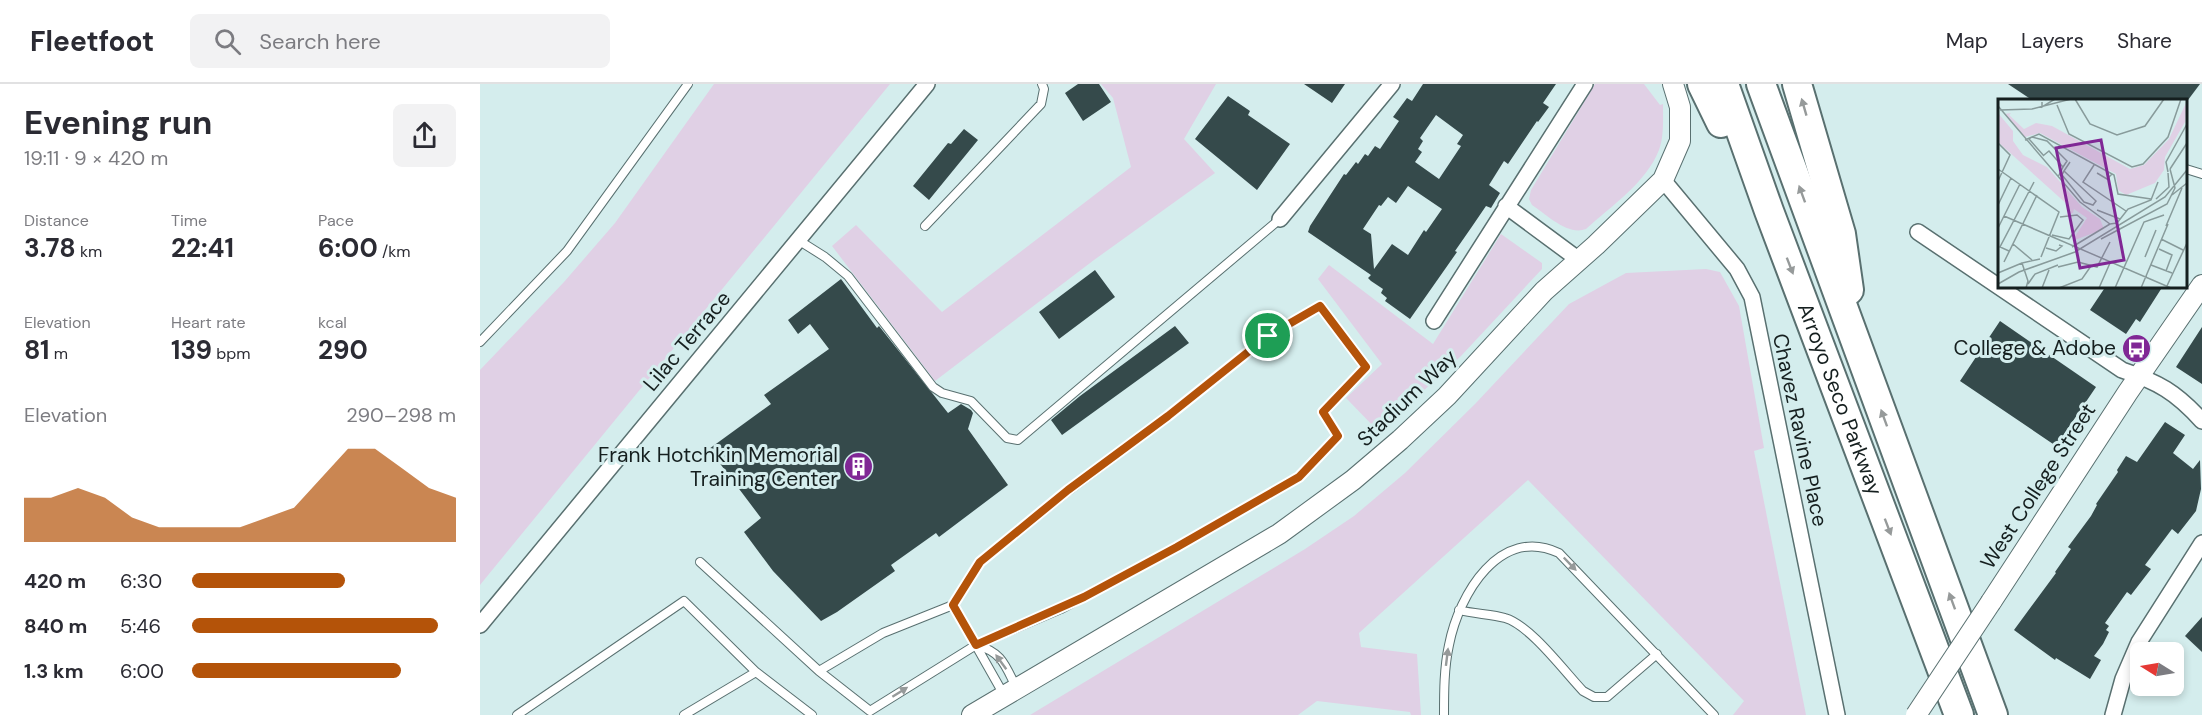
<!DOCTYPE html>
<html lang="en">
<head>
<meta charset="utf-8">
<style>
	body { margin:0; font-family:"DM Sans",sans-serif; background:#f2f2f3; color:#2b2b33; height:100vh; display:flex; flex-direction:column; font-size:22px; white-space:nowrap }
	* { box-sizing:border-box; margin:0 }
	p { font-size:20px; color:#7c7c81 }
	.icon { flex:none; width:33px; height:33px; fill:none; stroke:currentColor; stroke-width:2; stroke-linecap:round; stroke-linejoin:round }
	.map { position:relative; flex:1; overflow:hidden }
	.side { display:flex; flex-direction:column; background:#fff; width:480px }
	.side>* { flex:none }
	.needle { width:39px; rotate:281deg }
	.controls { position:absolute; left:1650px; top:558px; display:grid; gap:12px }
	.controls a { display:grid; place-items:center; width:54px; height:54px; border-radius:9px; background:#fff; box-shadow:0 3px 9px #0003; font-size:30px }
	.pin { position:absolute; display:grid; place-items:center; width:51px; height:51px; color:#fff; margin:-26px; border:3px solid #fff; border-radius:50%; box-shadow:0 2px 6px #0007 }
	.round { display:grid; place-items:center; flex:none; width:63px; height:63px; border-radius:9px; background:#f2f2f3 }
	.headline { display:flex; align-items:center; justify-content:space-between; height:102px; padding:0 24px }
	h1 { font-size:33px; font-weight:700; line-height:45px }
	.figures { display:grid; grid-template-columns:repeat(3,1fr); gap:9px; height:102px; padding:6px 24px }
	.figures div { display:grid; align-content:center }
	.figures b { font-size:26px; font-weight:700 }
	.figures small { font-size:16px; font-weight:400 }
	.figures p { font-size:16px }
	.chart { height:168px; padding:12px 24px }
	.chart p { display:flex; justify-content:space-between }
	.chart svg { width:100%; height:108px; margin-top:6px; fill:#b45309; opacity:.7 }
	ul { padding:0 24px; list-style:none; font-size:20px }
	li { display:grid; grid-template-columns:96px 72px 1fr; align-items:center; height:45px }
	li i { height:15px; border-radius:8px; background:#b45309 }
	header { display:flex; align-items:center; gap:36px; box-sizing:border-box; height:84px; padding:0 30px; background:#fff; border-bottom:2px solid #e1e1e2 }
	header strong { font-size:28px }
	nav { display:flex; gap:33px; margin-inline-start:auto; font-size:21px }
	.search { width:420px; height:54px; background:#f2f2f3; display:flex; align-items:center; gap:15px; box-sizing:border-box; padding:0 21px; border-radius:9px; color:#7c7c81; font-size:22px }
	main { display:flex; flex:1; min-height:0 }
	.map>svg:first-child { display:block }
	.green { fill:#e0d0e5 }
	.building { fill:#354a4b; fill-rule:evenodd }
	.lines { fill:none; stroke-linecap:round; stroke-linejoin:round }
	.service-casing { stroke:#597070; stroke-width:10 }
	.minor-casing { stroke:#597070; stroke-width:18 }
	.tertiary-casing { stroke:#597070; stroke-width:22 }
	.motorway-casing { stroke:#597070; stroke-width:32 }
	.service { stroke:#fff; stroke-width:8 }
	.minor { stroke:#fff; stroke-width:15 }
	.tertiary { stroke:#fff; stroke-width:20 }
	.motorway { stroke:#fff; stroke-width:28 }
	.tertiary-bridge-casing { stroke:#597070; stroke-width:22; stroke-linecap:butt }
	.tertiary-bridge { stroke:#fff; stroke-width:20 }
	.oneway { fill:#969a9a }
	.route-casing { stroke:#fff; stroke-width:12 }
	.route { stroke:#b45309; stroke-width:8 }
	.labels { text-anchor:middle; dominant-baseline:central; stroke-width:6; stroke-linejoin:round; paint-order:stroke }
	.street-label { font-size:21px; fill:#151f1f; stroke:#d4eded }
	.poi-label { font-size:21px; fill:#151f1f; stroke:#d4eded; text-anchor:end }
	.inset-road { fill:none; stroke:#889b9b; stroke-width:1.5 }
	.view { fill:#802795; fill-opacity:0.15; stroke:#802795; stroke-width:3 }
	.inset-edge { fill:none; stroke:#151f1f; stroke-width:3 }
</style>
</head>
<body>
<header>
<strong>Fleetfoot</strong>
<div class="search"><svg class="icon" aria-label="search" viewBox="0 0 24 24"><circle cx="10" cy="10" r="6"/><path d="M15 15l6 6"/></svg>Search here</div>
<nav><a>Map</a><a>Layers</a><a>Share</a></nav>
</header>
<main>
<section class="side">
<div class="headline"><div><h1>Evening run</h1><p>19:11 · 9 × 420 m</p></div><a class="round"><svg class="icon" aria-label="share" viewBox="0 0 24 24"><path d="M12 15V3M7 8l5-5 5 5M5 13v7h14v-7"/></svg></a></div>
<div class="figures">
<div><p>Distance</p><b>3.78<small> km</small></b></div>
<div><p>Time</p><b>22:41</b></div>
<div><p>Pace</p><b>6:00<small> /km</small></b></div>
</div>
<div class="figures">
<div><p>Elevation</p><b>81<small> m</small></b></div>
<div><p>Heart rate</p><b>139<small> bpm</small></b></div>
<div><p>kcal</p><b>290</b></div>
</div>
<div class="chart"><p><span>Elevation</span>290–298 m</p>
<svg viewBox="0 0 160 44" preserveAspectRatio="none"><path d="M0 44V26L10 26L20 22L30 26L40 34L50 38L60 38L70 38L80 38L90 34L100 30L110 18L120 6L130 6L140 14L150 22L160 26V44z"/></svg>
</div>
<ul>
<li><b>420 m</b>6:30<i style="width:58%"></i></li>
<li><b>840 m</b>5:46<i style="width:93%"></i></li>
<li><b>1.3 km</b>6:00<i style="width:79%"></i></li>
</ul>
</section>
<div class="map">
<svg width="1722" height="631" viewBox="0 0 1722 631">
	<rect width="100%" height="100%" fill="#d4eded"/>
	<path class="green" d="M234,0H410L0,501V286L84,198L135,139Z
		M621,0H736L704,55L735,89L614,176L455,297L352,162L376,141L462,228L651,83L633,14Z
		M1115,0H1164L1180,21L1183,20C1183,36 1184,52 1179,66C1166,99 1131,122 1106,145C1088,152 1067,131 1052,121L1049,115L1051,106Z
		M1021,150L1062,179V185L981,272L899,348L866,314L902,280L838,195L849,181L953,260Z
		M1226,185L1240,188L1259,222L1284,364L1274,367L1326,631H1253L1264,617L1048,396L879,549L881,563L937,570L941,631H931L930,628L837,617L818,631H550L825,465L874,432L925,389L995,320L1089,220L1146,189Z"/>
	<path class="building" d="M598,0H619L631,18L603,37L585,9Z
		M824,0H865L852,19Z
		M943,0H1076L1063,19L1069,23L1058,38L1057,37L1028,80L1024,77L1009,101L1020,109L1011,124L1006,122L991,144L975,167L977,168L930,235L905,217L907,214L901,209L903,205L891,197L888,194L891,191L828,148L830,142L864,90L866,91L876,78L878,80L885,70L888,72L895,62L900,65L919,37L913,33L927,14L932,17ZM956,31L983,51L977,60L981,62L959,95L935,78L942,68L938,65L943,57L940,54ZM928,102L962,125L946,148L944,146L928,171L912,160L894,185L891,150L883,145L899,121L901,122L908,113L916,119Z
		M1528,0H1720L1708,16H1552Z
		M748,12L770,27L768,31L810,60L777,106L715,55Z
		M484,45L498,56L449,116L433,102L468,59L471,60Z
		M615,186L635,213L579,255L559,228Z
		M361,195L397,244L399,242L468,329L481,320L491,326L493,329L488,345L528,401L459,453L456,449L411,481L415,487L357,528L341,537L293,487L264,448L281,434L229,365L291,320L284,311L349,265L330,240L318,250L308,236Z
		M1626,202H1683L1660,238L1656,235L1646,250L1610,226Z
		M1520,237L1616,303L1576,362L1480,297Z
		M695,242L709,259L582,351L571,336L600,312Z
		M1722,243V300L1696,283Z
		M1685,338L1705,351L1693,369L1713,385L1720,376L1721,405L1716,427L1698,450L1692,445L1665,481L1671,485L1651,511L1647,508L1625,539L1629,542L1626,546L1629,548L1623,560L1614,572L1621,576L1610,595L1576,574L1575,576L1534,546L1576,489L1575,488L1591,465L1588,463L1611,432L1617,421L1616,420L1638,388L1637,386L1646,372L1657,378Z
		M1722,533V568L1705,552Z"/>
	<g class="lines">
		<defs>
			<path id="service" d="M1706,85L1722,90
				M445,142L561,20L564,5L562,0
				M318,156L345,173L368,192L453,303L462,309L491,317L527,354L538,356L800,135
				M0,258L87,167L208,0
				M220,478L339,587L390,627L496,561L581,525L697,463L819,393L858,352L843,328L886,283L840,222L788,252L688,332L588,407L500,478L473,521L403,549L339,587
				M473,521L524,611
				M979,526C994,530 1012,530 1025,534C1050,541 1084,587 1103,607L1114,613H1127L1177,570
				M496,561C522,568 525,581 536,603
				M37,631L204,517L276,588
				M204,631L276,588L332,631
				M964,631C964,608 964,584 969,561C979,510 1020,441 1079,469L1234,631"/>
			<path id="minor" d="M1183,96L1257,185L1272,213L1357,631
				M1026,122L1099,176
				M800,135L912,0
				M1438,148L1642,286C1678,298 1696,308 1722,337
				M954,237L1105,0
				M0,541L447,0
				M1633,631L1643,595L1659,558L1722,459"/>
			<path id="tertiary" d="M1511,518L1648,308L1722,201
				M492,631L799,450L873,396L920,356L967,312L1064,207L1116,161L1183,96L1200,57V23L1193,0"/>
			<g id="motorway">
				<path d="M1222,0L1241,39"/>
				<path id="s1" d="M1244,0L1289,127L1479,631"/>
				<path d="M1281,0L1513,631"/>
				<path d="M1317,0L1361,150L1369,206"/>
			</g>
		</defs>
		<use href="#service" class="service-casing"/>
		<use href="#minor" class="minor-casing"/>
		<use href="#tertiary" class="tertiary-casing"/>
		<use href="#motorway" class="motorway-casing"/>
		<use href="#service" class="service"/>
		<use href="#minor" class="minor"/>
		<use href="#tertiary" class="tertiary"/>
		<use href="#motorway" class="motorway"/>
		<defs>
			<path id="tertiary-bridge" d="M1436,631L1511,518"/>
		</defs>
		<use href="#tertiary-bridge" class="tertiary-bridge-casing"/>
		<use href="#tertiary-bridge" class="tertiary-bridge"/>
	</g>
	<defs><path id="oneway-solid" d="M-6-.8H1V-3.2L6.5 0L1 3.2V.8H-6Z" transform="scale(1.5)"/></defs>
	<g class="oneway">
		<use href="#oneway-solid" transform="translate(1324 23) rotate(-106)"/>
		<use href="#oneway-solid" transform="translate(1322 110) rotate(-110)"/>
		<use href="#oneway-solid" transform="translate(1310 182) rotate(69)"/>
		<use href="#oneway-solid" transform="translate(1404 334) rotate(-110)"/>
		<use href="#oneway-solid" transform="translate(1408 443) rotate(69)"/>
		<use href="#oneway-solid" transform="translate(1090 480) rotate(46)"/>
		<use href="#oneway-solid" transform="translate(1472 517) rotate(-110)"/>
		<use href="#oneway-solid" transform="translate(967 573) rotate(-83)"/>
		<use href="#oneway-solid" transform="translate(521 578) rotate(-126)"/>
		<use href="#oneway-solid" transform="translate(420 608) rotate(-32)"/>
	</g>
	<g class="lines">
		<defs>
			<path id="route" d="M840,222L886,283L843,328L858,352L819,393L697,463L604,513L496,561L473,521L500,478L588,406L688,332L788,252Z"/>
		</defs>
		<use href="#route" class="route-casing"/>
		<use href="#route" class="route"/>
	</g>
	<defs>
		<symbol id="bus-disc" viewBox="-11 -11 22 22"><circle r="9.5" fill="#802795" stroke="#d4eded"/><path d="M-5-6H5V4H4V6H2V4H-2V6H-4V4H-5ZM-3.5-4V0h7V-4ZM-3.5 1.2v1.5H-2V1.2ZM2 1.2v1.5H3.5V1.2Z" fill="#fff"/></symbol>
		<symbol id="building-disc" viewBox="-11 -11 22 22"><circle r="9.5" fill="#802795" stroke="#d4eded"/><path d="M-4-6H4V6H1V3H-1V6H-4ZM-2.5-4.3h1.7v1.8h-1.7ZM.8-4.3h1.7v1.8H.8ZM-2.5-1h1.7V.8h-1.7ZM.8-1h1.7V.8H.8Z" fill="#fff"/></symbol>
	</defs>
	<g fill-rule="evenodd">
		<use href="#bus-disc" x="1640" y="248" width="33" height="33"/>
		<use href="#building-disc" x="362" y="366" width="33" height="33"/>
	</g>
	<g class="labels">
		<g class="street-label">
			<text transform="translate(207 257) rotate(-50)">Lilac Terrace</text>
			<text transform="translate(927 314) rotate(-44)">Stadium Way</text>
			<text stroke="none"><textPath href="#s1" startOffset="336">Arroyo Seco Parkway</textPath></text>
			<text transform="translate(1320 346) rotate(78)">Chavez Ravine Place</text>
			<text transform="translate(1558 402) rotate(-57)">West College Street</text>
		</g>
		<g class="poi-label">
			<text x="1636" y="264">College &amp; Adobe</text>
			<text x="358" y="371">Frank Hotchkin Memorial<tspan x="358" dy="24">Training Center</tspan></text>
		</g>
	</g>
	<g transform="translate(1518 15)">
		<rect width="189" height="189" fill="#d4eded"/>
		<path d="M189,2L187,23L167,58L166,71L157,84L128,96L120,91L118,75L42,34L27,38L7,15L13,14L11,16L26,30L38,24L54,27L132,70L146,66L171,40ZM0,14L15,32V42L25,56L49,68L84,108L102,120L106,130L74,142L89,119L76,110L75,114L65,117L71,114V107L0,43Z" fill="#e0d0e5"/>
		<path class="inset-road" d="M77,0L92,25L119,36L147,27L166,0M44,3V8L57,0M59,6L71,35L134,68L145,65L170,38L183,0M0,7L82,103L112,125L119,124L130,110L153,101L160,83M2,11L34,10L73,0M27,41L41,35L116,76L120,95L153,100M0,44L12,56L0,82M46,56L51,52L65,68L60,78M46,57L31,40L34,38L49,42L69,62L65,68M96,66L85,83L128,112M0,70L61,113L43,158M172,70L189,44M66,72L98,102L95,106L86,103L64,76L66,72L72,63M170,73L168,63L189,25M99,74L109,80L114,75M174,96L189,84M158,100L171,88L170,74M0,106L13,79M99,111L122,120M6,117L173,189M168,127L184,89M0,129L22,85M54,136L71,140L85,121L79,116L62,118M103,140L169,105L177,89L172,70M163,140L185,151M15,145L34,161M74,148L112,125M48,149L58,152L64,147L61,146M161,150L174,156L168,172M11,152L2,148L36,83M147,158L158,131M6,163L39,96M153,166L174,174M60,168L80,163L99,168L112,143M0,174L24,164M0,185L21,173L77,153L167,98L189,71M30,185L37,175L60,166M28,189L30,182L24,164L42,160M44,189L51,171M61,189L84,180L93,167M101,189L112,164M117,189L146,123L166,116M143,189L170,125M168,189L189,144"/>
		<path class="view" d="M103,41L126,161L82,169L58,49Z"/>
		<rect width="189" height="189" class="inset-edge"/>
	</g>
</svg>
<div class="controls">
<a><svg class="needle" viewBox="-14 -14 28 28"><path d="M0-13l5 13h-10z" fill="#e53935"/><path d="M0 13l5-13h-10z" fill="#7c7c81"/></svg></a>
</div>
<div class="pin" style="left:788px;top:252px;background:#1e9e55"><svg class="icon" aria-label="arrive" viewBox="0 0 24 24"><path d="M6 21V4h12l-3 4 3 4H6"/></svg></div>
</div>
</main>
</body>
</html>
